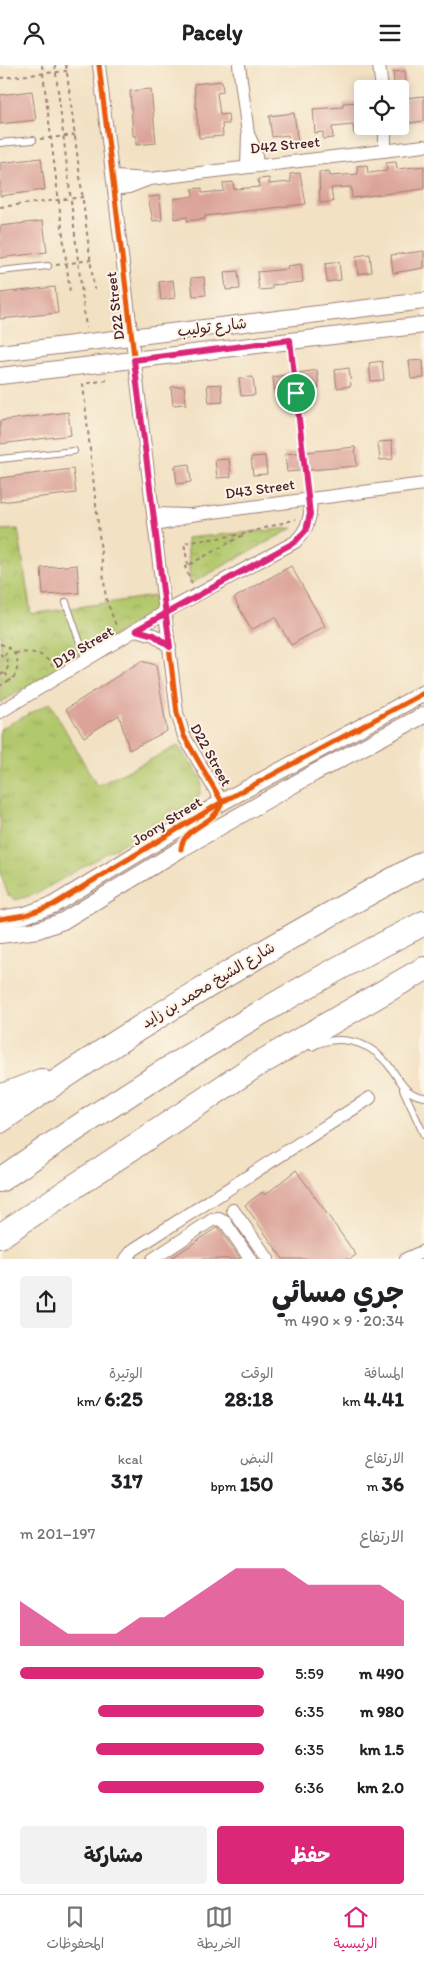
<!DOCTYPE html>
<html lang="ar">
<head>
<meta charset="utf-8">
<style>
	body { margin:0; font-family:Itim,"Playpen Sans Arabic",sans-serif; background:#f2f2f2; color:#202124; direction:rtl; height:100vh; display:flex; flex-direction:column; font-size:19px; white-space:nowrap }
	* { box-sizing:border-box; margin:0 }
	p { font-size:16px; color:#757577 }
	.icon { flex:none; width:28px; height:28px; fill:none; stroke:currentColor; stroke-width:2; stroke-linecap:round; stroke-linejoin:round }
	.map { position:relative; height:1194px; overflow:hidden; direction:ltr }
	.panel { display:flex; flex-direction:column; background:#fff; flex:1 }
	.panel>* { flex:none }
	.controls { position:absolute; left:354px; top:15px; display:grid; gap:10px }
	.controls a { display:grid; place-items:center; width:55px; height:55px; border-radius:5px; background:#fff; box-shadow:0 2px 12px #0003; font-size:25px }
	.pin { position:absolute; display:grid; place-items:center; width:42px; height:42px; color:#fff; margin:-21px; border:2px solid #fff; border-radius:50%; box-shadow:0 1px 5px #0007 }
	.round { display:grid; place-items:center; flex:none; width:52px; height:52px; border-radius:5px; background:#f2f2f2 }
	.overview { display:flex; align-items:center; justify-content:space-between; height:85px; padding:0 20px }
	h1 { font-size:28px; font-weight:700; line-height:38px }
	.stats { display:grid; grid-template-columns:repeat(3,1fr); gap:8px; height:85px; padding:5px 20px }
	.stats div { display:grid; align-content:center }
	.stats b { font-size:21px; font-weight:700 }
	.stats small { font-size:14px; font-weight:400 }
	.stats p { font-size:14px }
	.chart { height:140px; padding:10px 20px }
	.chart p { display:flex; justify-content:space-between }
	.chart svg { width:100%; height:90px; margin-top:5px; fill:#db2777; opacity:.7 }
	.action { display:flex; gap:10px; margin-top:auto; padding:10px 20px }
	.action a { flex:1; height:58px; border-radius:5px; background:#db2777; color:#fff; font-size:20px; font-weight:700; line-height:58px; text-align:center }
	.action a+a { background:#f2f2f2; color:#202124 }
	ul { padding:0 20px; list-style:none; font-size:16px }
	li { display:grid; grid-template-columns:80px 60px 1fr; align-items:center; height:38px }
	li i { height:12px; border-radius:6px; background:#db2777 }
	header { display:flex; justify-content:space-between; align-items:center; height:65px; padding:0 20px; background:#fff; font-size:22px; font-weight:700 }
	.menu { display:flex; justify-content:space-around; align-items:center; height:70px; border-top:1px solid #e0e0e0; background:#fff; font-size:14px; color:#757577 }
	.menu a { display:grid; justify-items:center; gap:2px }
	.menu .current { color:#db2777 }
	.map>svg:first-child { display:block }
	.grass { fill:url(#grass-tufts); stroke:#7e744c }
	.park { fill:url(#park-crowns); stroke:#7e744c }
	.building { fill:#dba399 }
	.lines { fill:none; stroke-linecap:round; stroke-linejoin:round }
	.service-casing { stroke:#9e8077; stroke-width:8 }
	.minor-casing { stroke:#9e8077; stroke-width:14 }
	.tertiary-casing { stroke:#9e8077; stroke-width:18 }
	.motorway-casing { stroke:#9e8077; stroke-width:26 }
	.path { stroke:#9e8077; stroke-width:2; stroke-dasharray:4 4; stroke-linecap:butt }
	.service { stroke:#fff; stroke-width:6 }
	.minor { stroke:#fff; stroke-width:12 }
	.tertiary { stroke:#fff; stroke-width:16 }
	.motorway { stroke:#fff; stroke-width:24 }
	.cycleway-casing { stroke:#fcf5e5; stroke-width:8 }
	.cycleway { stroke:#e8590c; stroke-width:5 }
	.route-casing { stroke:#fff; stroke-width:10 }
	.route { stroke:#db2777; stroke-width:6 }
	.labels { text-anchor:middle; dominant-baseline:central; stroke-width:4; stroke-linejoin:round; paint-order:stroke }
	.street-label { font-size:15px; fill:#4a1f2b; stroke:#fcf5e5 }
</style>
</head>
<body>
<header><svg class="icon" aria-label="menu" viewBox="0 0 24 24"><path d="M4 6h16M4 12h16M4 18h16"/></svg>Pacely<svg class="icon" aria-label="person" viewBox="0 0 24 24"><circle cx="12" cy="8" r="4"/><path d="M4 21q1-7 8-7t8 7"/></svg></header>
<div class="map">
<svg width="424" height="1194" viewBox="0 0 424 1194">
	<defs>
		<pattern id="grass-tufts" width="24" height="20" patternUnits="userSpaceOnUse" patternTransform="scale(1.25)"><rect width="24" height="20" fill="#b2c86c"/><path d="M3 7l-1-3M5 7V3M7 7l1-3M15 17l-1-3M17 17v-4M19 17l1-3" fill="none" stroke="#9bab5e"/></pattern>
		<pattern id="park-crowns" width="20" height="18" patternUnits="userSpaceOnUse" patternTransform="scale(1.25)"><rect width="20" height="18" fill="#b2c86c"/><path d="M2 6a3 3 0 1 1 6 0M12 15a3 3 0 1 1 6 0" fill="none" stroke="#9bab5e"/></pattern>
	</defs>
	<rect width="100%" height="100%" fill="#fcf5e5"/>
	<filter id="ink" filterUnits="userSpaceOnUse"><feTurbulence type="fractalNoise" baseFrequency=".02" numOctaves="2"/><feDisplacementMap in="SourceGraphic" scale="10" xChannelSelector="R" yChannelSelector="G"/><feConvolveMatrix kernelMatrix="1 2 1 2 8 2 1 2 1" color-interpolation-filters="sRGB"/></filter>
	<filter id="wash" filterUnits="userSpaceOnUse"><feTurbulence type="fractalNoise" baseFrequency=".0096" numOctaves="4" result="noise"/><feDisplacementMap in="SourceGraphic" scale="20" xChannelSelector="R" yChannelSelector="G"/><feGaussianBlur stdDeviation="1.12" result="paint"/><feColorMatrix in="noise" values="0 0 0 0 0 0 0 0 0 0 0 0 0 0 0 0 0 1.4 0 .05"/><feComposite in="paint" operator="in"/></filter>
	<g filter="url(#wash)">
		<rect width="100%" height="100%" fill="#f2e1c3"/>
		<path class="grass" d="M50,638L97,721L178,681L202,714L200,728L196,736L38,828L16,835L8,830L0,807V664Z"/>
		<path class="park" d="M293,463L190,519L187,473Z
			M18,464L31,549L154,531V547L0,638V465Z"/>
		<g id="blocks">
			<path class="building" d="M405,6L406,17L394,19L393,7Z
				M222,16L223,27L217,28L220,50L228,49L229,59H222L223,71L199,73L194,19Z
				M151,24L156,78L136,80V71H133L130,26Z
				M32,26L36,55L0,59V30Z
				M424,31V56L409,58L405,33Z
				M361,37L364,68L354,69L353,60L332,62L333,73L323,74V67L315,68L313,44L343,42V38Z
				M294,48L298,78L289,80L288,70L272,72L269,51Z
				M41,93L45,125L0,131V98Z
				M396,97L397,104L424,101V124L352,133L351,122L331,123L333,137L320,138L319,107L329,106L330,111L358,109L357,101L367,100L368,108L387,106L386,98Z
				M300,108L306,139L205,151V154L187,156V152L174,154V134L193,131L192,124L202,123V128L224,126L223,118L233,117L234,124L259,122L258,114L269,113V119L291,117L290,109Z
				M160,131L162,155L153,156L148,132Z
				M43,156L47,187L0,193V161Z
				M424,186V203L393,208L391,190Z
				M370,189L372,207L358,209L356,191Z
				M339,197L341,215L327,217L325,199Z
				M301,199L303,217L272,220V224L259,225L257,207L288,204L287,201Z
				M238,206L240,224L226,225L224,207Z
				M204,212L206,230L193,231L191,213Z
				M173,215L175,233L161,235L159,217Z
				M55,222L58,248L0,254V228Z
				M423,295L424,313L411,314L409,296Z
				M382,296L384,315L371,316L369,298Z
				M349,303L351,321L337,323L335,305Z
				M317,305L319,323L275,330L273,312Z
				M253,312L255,330L241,331L239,313Z
				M221,319L223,337L209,338L207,320Z
				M184,321L186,339L173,340L171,322Z
				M68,347L71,370L0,379V356Z
				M392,376L393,394L380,395L378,377Z
				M355,382L357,401L287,407L285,389Z
				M265,391L267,409L253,410L251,392Z
				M229,394L231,412L217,413L215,395Z
				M189,399L191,417L177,419L175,401Z
				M73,404L76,428L0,437V413Z
				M77,500L79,528L43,530L41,503Z
				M291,501L325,561L291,580L275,552L251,565L234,533Z
				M141,596L156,600L167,666L129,685L119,650L84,672L66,644Z
				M296,1105L356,1190L350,1194H283L245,1140L262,1127L265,1130Z
				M218,1162L240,1194H170L216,1163Z"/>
		</g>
	</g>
	<g filter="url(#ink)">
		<use href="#blocks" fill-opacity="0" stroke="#9e8077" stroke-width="1"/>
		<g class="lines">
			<defs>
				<path id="service" d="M0,78L33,75
					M0,206L48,201
					M0,394L74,386
					M66,537L86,595
					M312,982C335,969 365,975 383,994C398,1008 401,1029 424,1032
					M403,1024L424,1070"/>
				<path id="minor" d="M99,0L177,648L184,671L222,737
					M239,0L248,69L247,101
					M379,0L382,24
					M248,69L255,84L257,99
					M385,86V61
					M114,112L150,114L424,81
					M115,124L129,122L147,115
					M153,449L188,450
					M154,460L171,457L191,450L424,419
					M136,565L154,570L170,582
					M0,647L165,547L295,477C308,464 312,451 310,433
					M233,1145L268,1194
					M126,1194L133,1185L370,1033
					M153,1194L212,1155L219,1154L225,1157L250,1194
					M406,1194L424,1186"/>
				<path id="tertiary" d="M0,288L424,236
					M0,311L424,260
					M0,854L25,850L53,840L222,737L424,628
					M0,870L38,865L63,856L181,784L314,708L424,650"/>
				<path id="motorway" d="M0,1032L41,1016
					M0,1056C136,960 278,876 424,798
					M0,1115C136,1021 277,933 424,858
					M0,1171L255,1001L424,904"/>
			</defs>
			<use href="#service" class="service-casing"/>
			<use href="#minor" class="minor-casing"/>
			<use href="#tertiary" class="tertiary-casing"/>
			<use href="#motorway" class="motorway-casing"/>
			<path class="path" d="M42,0L70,227
				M55,0L86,263
				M66,0L94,224
				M0,13L67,6
				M40,74L75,70
				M0,142L83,132
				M56,200L91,195
				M292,290L308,422
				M107,315L83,319L106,534L117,563
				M188,500L184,478L244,469L296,454
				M192,519L185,502L243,470
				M0,579C16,583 22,598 14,612L0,621
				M15,588C31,587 43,586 52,601
				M0,589L7,594C10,601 7,607 0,610
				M4,591L10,583
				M5,608L11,616"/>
			<use href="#service" class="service"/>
			<use href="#minor" class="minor"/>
			<use href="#tertiary" class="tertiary"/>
			<use href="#motorway" class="motorway"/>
			<defs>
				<path id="cycleway" d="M99,0L177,648L184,671L222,737C216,760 183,761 181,784
					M0,854L25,850L53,840L222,737L424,628"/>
			</defs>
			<use href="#cycleway" class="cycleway-casing"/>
			<use href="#cycleway" class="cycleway"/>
		</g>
	</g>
	<g class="lines" filter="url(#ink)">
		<defs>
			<path id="route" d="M296,328L310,449L306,465L295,477L136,565L154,570L170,582C158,486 146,391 134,295L290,275L296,328"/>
		</defs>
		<use href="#route" class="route-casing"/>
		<use href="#route" class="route"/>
	</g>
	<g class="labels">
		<g class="street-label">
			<text transform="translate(285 80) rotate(-6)">D42 Street</text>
			<text transform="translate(115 241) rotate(-97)">D22 Street</text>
			<text transform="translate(212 262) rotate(-7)">شارع توليب</text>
			<text transform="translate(260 424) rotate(-8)">D43 Street</text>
			<text transform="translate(83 582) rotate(-31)">D19 Street</text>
			<text transform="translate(211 690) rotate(61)">D22 Street</text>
			<text transform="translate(167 756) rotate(-32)">Joory Street</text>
			<text transform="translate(208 920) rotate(-31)">شارع الشيخ محمد بن زايد</text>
		</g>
	</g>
</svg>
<div class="controls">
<a><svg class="icon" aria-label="locate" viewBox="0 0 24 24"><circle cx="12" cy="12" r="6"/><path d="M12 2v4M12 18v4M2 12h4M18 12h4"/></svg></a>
</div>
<div class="pin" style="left:296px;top:328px;background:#1e9e55"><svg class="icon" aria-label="arrive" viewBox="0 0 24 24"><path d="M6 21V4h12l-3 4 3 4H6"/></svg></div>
</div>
<section class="panel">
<div class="overview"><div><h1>جري مسائي</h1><p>20:34 · 9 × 490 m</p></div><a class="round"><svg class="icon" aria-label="share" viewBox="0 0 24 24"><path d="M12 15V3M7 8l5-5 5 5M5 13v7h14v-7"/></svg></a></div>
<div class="stats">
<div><p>المسافة</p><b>4.41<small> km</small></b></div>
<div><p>الوقت</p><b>28:18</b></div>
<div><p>الوتيرة</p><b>6:25<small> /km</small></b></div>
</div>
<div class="stats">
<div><p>الارتفاع</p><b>36<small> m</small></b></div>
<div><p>النبض</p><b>150<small> bpm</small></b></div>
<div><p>kcal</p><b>317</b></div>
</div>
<div class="chart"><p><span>الارتفاع</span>197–201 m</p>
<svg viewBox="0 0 160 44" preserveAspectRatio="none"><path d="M0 44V22L10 30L20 38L30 38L40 38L50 30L60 30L70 22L80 14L90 6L100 6L110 6L120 14L130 14L140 14L150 14L160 22V44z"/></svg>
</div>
<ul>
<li><b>490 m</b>5:59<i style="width:100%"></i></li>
<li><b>980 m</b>6:35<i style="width:68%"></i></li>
<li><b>1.5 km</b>6:35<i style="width:69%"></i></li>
<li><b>2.0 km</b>6:36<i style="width:68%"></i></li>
</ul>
<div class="action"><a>حفظ</a><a>مشاركة</a></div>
</section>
<nav class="menu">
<a class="current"><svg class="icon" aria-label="home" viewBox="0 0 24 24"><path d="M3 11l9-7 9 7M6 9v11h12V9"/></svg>الرئيسية</a>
<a><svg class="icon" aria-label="map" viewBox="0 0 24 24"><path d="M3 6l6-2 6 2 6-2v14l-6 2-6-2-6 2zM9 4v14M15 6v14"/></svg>الخريطة</a>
<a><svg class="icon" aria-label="saved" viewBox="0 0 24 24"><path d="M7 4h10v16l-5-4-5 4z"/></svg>المحفوظات</a>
</nav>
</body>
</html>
